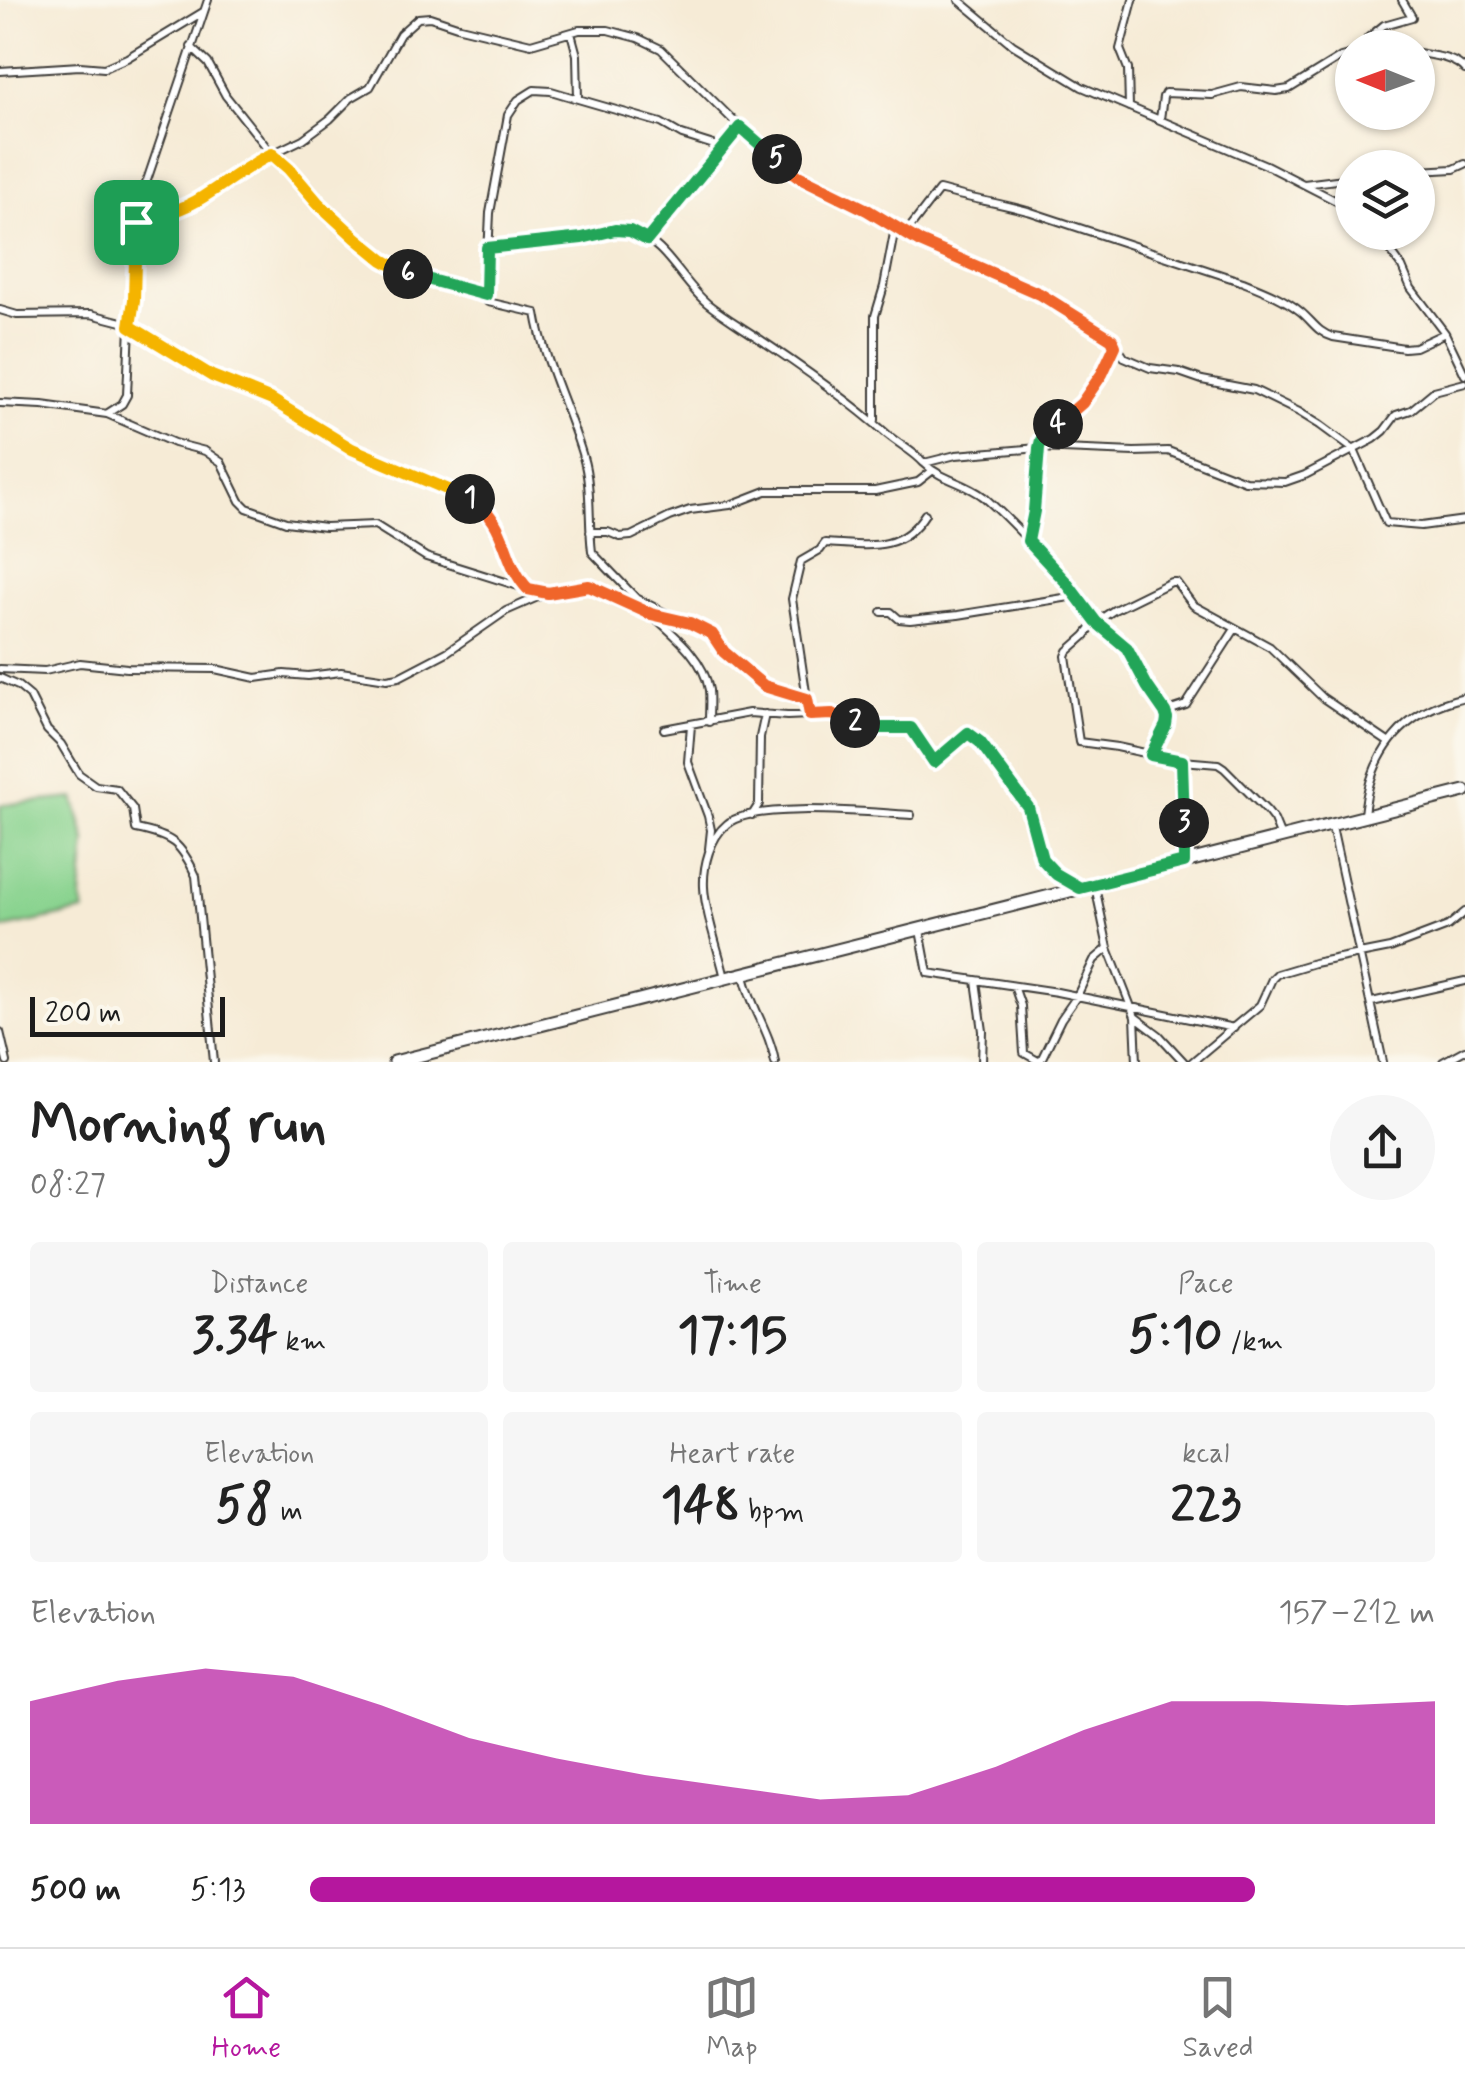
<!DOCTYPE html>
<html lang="en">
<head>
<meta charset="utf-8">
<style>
	body { margin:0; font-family:Mynerve,sans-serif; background:#f6f6f6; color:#222; height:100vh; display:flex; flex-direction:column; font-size:38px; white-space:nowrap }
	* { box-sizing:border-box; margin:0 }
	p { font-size:32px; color:#767676 }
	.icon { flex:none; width:55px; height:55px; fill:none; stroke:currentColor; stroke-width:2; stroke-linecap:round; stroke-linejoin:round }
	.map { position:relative; height:1062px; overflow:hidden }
	.drawer { display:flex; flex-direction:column; background:#fff; flex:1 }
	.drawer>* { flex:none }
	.needle { width:65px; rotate:271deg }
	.controls { position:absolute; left:1335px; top:30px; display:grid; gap:20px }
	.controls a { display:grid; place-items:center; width:100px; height:100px; border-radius:50%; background:#fff; box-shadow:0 2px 8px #0004; font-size:50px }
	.scale { position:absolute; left:30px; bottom:25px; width:195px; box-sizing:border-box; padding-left:10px; border:5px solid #1c1c1c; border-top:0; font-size:28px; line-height:35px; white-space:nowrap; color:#1c1c1c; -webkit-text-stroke:8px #fbf7ec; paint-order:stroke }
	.pin { position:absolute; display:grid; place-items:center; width:85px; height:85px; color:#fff; margin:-42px; border-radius:20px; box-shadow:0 5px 15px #0006 }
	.km { position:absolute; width:50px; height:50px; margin:-25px; border-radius:50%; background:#222; color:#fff; font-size:28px; line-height:50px; text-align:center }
	.round { display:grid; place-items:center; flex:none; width:105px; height:105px; border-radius:52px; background:#f6f6f6 }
	.overview { display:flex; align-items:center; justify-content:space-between; height:170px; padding:0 30px }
	h1 { font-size:55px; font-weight:800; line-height:75px }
	.stats { display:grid; grid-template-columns:repeat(3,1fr); gap:15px; height:170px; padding:10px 30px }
	.stats div { display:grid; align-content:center; border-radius:10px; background:#f6f6f6; text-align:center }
	.stats b { font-size:50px; font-weight:800 }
	.stats small { font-size:28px; font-weight:400 }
	.stats p { font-size:28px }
	.chart { height:280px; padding:20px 30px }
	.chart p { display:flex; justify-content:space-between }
	.chart svg { width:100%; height:180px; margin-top:10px; fill:#b5179e; opacity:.7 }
	ul { padding:0 30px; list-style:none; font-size:32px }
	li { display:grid; grid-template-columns:160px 120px 1fr; align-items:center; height:75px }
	li i { height:25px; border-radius:12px; background:#b5179e }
	.tab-bar { display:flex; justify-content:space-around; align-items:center; height:140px; border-top:2px solid #e0e0e0; background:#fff; font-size:28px; color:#767676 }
	.tab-bar a { display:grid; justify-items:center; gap:5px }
	.tab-bar .active { color:#b5179e }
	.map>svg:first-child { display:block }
	.grass { fill:#89d38f; stroke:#527856; stroke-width:2.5 }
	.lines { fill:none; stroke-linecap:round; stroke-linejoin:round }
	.minor-casing { stroke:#3d3b38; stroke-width:10 }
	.primary-casing { stroke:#3d3b38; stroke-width:15 }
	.minor { stroke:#fff; stroke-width:6 }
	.primary { stroke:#fff; stroke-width:11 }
	.split-1-casing { stroke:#fff; stroke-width:20 }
	.split-2-casing { stroke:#fff; stroke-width:20 }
	.split-3-casing { stroke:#fff; stroke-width:20 }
	.split-4-casing { stroke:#fff; stroke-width:20 }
	.split-5-casing { stroke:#fff; stroke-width:20 }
	.split-6-casing { stroke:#fff; stroke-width:20 }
	.split-7-casing { stroke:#fff; stroke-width:20 }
	.split-1 { stroke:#f5b400; stroke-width:12 }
	.split-2 { stroke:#f0652b; stroke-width:12 }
	.split-3 { stroke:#22a559; stroke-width:12 }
	.split-4 { stroke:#22a559; stroke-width:12 }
	.split-5 { stroke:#f0652b; stroke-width:12 }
	.split-6 { stroke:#22a559; stroke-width:12 }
	.split-7 { stroke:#f5b400; stroke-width:12 }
</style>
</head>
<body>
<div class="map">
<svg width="1465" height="1062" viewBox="0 0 1465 1062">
	<rect width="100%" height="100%" fill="#fbf7ec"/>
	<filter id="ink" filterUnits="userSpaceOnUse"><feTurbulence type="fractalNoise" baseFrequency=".01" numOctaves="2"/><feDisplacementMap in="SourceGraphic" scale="20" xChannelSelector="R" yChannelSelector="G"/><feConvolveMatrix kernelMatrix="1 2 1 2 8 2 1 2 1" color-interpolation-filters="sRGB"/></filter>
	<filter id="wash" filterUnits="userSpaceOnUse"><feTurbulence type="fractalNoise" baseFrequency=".0048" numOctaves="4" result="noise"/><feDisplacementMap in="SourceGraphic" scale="40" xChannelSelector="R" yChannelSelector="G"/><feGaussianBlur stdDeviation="2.25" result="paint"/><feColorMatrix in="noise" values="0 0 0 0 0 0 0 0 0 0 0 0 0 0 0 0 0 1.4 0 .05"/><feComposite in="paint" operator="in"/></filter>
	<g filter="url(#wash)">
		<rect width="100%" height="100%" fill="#f6ebd6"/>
		<path class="grass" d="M74,798L86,841L81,895L84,911L0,929V805Z"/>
	</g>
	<g filter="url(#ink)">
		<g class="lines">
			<defs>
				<path id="minor" d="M959,0L1013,45L1082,87L1266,165L1352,209
					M571,33L577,55L578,99L551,91L534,90L518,100L508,115L490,213L486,298L488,302L536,313C544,362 569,409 583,457C592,487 588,520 592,552L636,598L667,614
					M191,47L208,63L226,96L272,154L289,169L318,203L356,239L399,271L437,284L486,295
					M1366,48L1368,38L1384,25L1412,17L1402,0
					M1418,53C1434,56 1454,57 1465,70
					M0,71L80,66L104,68L127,58L203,12
					M578,99L661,123L682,135L723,148L740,127
					M1129,107L1128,69L1120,49L1133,0
					M1160,119L1163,97L1165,93L1212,95L1241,87L1276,91L1289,89L1341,57L1352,54
					M1418,171L1454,169L1465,164
					M1304,184L1352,178
					M136,222L168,214L201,199L245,167L303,139L330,119L351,98L370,87L400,34L418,18L430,17L460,27L531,44L579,30H608L638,38L661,49L744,131L798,176L867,210L920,243L1040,294L1112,339L1124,357L1150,368L1179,372L1202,380L1254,390L1299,412L1320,425L1354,450L1386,523L1421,526L1465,520
					M1377,232L1402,267L1411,288L1445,333L1465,375
					M905,234L939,190C970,199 1001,203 1031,212L1243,282C1263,290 1284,298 1301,312C1313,322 1317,332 1333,337L1404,348L1415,347L1445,333
					M647,240L723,148
					M487,249C518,246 548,242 579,238C596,235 614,226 631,231C668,244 680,281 708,304C722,315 737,324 752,334C799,365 846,398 888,435C900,445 913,451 924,463L956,455L1039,448L1134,452L1168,451L1245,481L1285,482L1305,475L1374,439L1384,431L1396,415L1411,410L1434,391L1465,383
					M0,310L17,315L91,314L122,322L211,376L273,400L352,449L469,499L489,512L504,541L513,570L527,588
					M0,403L42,405L107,414L174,443L205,451L221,462L240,501L247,508L286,522L325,527L375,525L426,557L528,589L548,593L589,586L651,614L690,623L712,635L724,652L763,686L807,699L810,715
					M108,413L122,404L127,395L130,326L134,300V233L138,207L208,0
					M875,420V316L884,286L895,228
					M924,463C941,480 965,482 984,497C1013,522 1039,552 1065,580C1076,593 1084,612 1097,623C1107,632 1118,638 1127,648L1167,717L1151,755
					M590,532H608L620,537L631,536L670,517L690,510L730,505L766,491H875L918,482L932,471
					M1029,541L1034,511L1041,439L1083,403L1102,374L1114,347
					M882,612H891L899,619L910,620L958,615L1076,596
					M652,615C674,635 704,658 709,690C710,700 709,711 709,722
					M0,669L45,671L80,663L127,668L215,669L256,678L284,674L308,676L341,672L387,679L399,677L447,652L506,611L547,593
					M0,678L18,686L30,696L47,730L61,744L79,774L96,786L117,789L133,809L136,829C172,836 181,843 196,876L214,1062
					M807,699L792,599L801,561L820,550L825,543C866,545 900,554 925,514
					M1165,712L1186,705L1235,629
					M691,725L688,762L708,816L711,830L709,849
					M664,729L749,713L787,716L832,714L873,728L911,729L934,761L968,733L980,742L1028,807L1042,859L1057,874L1079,888
					M1182,761L1218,764L1224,768L1267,811L1274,820L1281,837
					M752,815L759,804L760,737L765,714
					M1364,815C1370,752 1403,711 1465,697
					M1332,827L1383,1062
					M1184,861L1182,761L1117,747L1079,742L1066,656L1068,651L1085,636L1096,622L1114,610L1171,582H1176L1193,605L1270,647L1323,698L1388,742
					M1095,886L1108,948L1135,1017L1137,1062
					M920,930L928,973L1057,992L1234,1028
					M744,975C750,1006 770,1031 775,1062
					M725,978C719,951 705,913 704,887C703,866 710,838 727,824C754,801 874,813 911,815
					M976,981L983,1031L982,1062
					M1014,986L1021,1006L1024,1053L1040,1062
					M1372,1002L1465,981
					M1135,1017L1159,1035L1184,1062
					M0,1032L7,1062
					M1040,1062L1061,1019L1077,996L1094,960L1108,948
					M1192,1062L1260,1005L1272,979L1277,974L1314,963L1390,948L1448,926L1465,912
					M1443,1062L1465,1050"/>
				<path id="primary" d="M394,1062L1465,791"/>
			</defs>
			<use href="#minor" class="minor-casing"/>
			<use href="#primary" class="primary-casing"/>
			<use href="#minor" class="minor"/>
			<use href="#primary" class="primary"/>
		</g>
	</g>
	<g class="lines" filter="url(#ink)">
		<defs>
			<path id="split-1" d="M136,222L134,300L130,326L212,376L272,400L352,449L470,499"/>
			<path id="split-2" d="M470,499C509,521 501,561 528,589L548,593L589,586L651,614L690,623L712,634L724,652L764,686L807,699L810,715L832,714L855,723"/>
			<path id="split-3" d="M855,723L872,728H911L934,762L968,733L980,742L1028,807L1042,859L1056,874L1080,888L1184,862V823"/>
			<path id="split-4" d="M1058,424L1041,440L1039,448L1034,511L1028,541L1066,582L1096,622L1127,648L1147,686L1165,712L1167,718L1166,725L1151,755L1182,761L1184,823"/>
			<path id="split-5" d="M777,159L798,176L867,210L920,242L1040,294L1112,339L1115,346L1102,374L1082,403L1058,424"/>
			<path id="split-6" d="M408,274L486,295L487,248L582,238L615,230L630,231L647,240L740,127L777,159"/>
			<path id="split-7" d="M136,222C159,216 183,210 203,197C227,182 247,166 272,154L289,169L318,203L356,238L383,260L408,274"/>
		</defs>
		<use href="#split-1" class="split-1-casing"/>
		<use href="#split-2" class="split-2-casing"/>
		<use href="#split-3" class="split-3-casing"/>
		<use href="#split-4" class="split-4-casing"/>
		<use href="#split-5" class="split-5-casing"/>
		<use href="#split-6" class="split-6-casing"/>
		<use href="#split-7" class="split-7-casing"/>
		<use href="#split-1" class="split-1"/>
		<use href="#split-2" class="split-2"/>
		<use href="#split-3" class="split-3"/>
		<use href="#split-4" class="split-4"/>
		<use href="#split-5" class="split-5"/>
		<use href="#split-6" class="split-6"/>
		<use href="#split-7" class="split-7"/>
	</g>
</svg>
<div class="controls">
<a><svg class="needle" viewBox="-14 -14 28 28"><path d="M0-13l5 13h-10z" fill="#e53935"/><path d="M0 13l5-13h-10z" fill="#767676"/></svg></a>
<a><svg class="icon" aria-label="layers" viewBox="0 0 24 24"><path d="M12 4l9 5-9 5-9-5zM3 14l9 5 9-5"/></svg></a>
</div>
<div class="scale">200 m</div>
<div class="pin" style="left:136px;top:222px;background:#1e9e55"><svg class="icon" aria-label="arrive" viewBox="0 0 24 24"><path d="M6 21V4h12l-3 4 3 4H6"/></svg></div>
<b class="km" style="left:470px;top:499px">1</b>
<b class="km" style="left:855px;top:723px">2</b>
<b class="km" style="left:1184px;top:823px">3</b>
<b class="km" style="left:1058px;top:424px">4</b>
<b class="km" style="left:777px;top:159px">5</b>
<b class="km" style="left:408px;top:274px">6</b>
</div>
<section class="drawer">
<div class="overview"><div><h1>Morning run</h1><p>08:27</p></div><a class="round"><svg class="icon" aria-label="share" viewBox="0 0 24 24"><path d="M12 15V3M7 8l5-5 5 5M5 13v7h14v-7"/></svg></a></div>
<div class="stats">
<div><p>Distance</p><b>3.34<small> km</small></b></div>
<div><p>Time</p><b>17:15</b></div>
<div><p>Pace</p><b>5:10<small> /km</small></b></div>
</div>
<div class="stats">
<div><p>Elevation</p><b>58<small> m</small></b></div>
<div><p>Heart rate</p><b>148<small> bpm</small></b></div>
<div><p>kcal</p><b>223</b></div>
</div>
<div class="chart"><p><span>Elevation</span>157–212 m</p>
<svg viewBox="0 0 160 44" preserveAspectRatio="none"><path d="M0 44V14L10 9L20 6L30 8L40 15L50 23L60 28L70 32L80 35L90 38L100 37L110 30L120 21L130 14L140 14L150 15L160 14V44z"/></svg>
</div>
<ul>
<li><b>500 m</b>5:13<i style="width:84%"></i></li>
</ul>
</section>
<nav class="tab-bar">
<a class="active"><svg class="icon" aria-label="home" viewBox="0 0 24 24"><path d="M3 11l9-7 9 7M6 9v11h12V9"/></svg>Home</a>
<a><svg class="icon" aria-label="map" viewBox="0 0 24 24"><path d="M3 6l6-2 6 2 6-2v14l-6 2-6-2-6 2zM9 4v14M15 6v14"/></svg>Map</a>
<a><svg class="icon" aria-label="saved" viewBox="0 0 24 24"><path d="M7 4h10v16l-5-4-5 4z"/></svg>Saved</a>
</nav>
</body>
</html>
